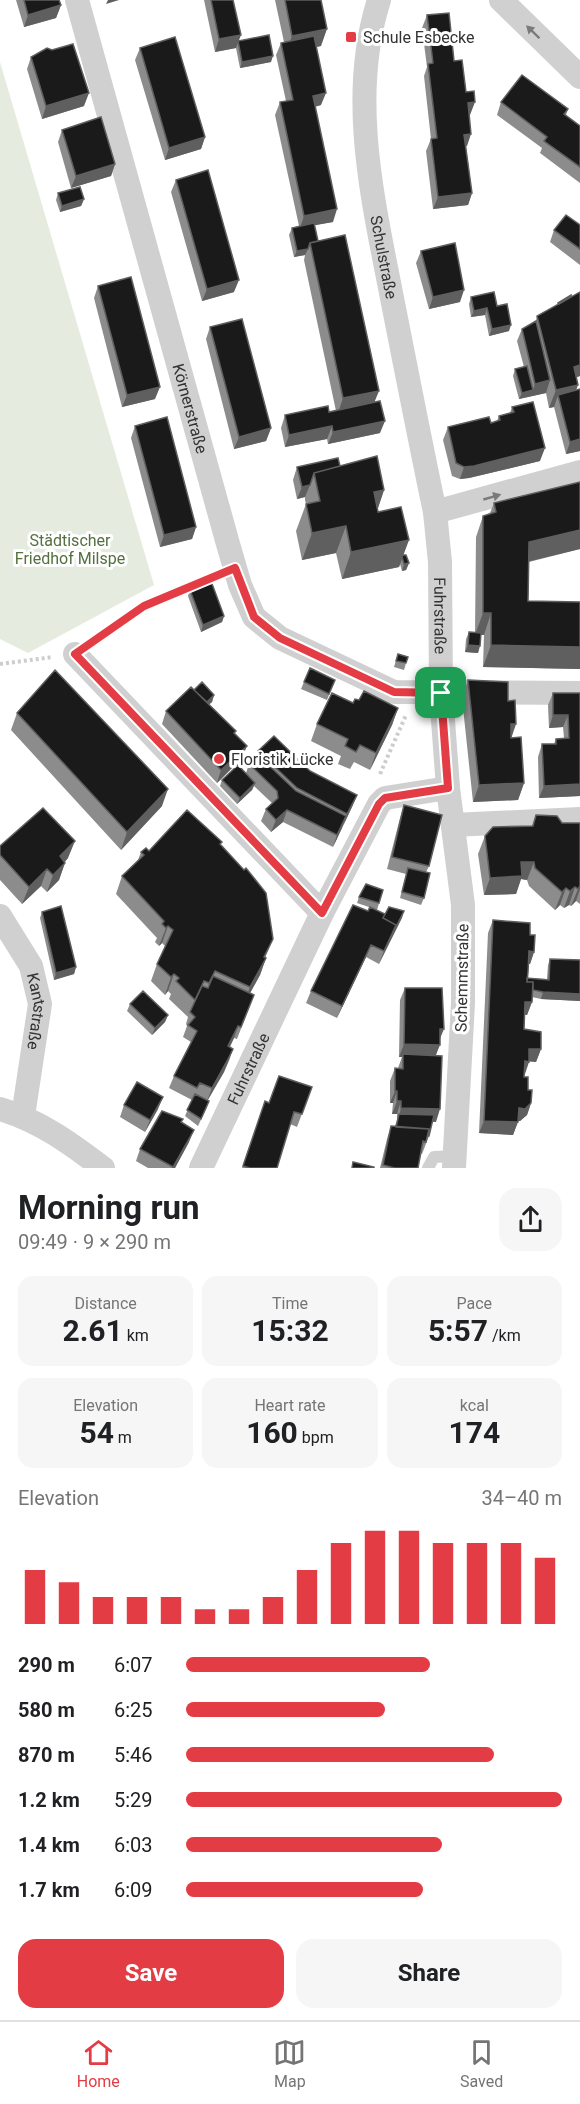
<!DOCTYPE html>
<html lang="en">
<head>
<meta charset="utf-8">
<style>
	body { margin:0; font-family:Roboto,sans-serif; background:#f6f6f6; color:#202124; height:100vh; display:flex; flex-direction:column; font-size:22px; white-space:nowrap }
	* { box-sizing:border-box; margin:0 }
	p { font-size:20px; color:#757577 }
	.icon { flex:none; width:33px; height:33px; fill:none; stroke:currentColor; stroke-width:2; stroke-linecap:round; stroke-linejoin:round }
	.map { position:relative; height:1168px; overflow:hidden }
	.drawer { display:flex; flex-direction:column; background:#fff; flex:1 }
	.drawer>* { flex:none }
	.pin { position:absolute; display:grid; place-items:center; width:51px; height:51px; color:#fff; margin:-26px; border-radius:12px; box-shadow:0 3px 9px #0006 }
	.round { display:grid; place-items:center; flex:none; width:63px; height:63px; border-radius:18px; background:#f6f6f6 }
	.headline { display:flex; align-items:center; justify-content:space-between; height:102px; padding:0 18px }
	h1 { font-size:33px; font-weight:700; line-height:45px }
	.stats { display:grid; grid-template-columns:repeat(3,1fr); gap:9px; height:102px; padding:6px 18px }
	.stats div { display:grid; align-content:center; border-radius:15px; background:#f6f6f6; text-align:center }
	.stats b { font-size:30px; font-weight:700 }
	.stats small { font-size:16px; font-weight:400 }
	.stats p { font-size:16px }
	.chart { height:168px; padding:12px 18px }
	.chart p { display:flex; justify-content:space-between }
	.chart svg { width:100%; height:108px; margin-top:6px; stroke:#e33c44; stroke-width:6 }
	.action { display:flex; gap:12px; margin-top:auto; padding:12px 18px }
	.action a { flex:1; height:69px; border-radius:18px; background:#e33c44; color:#fff; font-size:24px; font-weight:700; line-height:69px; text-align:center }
	.action a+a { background:#f6f6f6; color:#202124 }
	ul { padding:0 18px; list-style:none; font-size:20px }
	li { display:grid; grid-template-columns:96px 72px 1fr; align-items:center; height:45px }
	li i { height:15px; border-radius:8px; background:#e33c44 }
	.dock { display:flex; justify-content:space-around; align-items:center; height:84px; border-top:2px solid #e0e0e0; background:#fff; font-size:16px; color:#757577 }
	.dock a { display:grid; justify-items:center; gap:3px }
	.dock .on { color:#e33c44 }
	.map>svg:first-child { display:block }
	.green { fill:#e5ecdf }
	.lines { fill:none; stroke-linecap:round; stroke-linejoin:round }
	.path { stroke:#cdcdcd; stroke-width:4; stroke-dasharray:3 3; stroke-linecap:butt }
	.lane { stroke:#d0d0d0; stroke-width:12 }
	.street { stroke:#d0d0d0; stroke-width:24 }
	.wall { fill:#8c8c8c }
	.shaded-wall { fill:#5f5f5f }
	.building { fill:#1a1a1a; stroke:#5f5f5f; stroke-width:1.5 }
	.oneway { fill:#7a7a7a }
	.route-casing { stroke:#fff; stroke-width:12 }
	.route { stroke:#e33c44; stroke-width:8 }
	.poi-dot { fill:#e33c44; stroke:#fff; stroke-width:2 }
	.labels { text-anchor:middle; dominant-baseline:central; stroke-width:6; stroke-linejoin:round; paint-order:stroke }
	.poi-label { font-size:16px; fill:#333; stroke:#fff; text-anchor:start }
	.street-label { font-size:16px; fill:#333; stroke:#fff }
	.park-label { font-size:16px; fill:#556f40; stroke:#fff }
</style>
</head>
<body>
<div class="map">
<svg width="580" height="1168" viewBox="0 0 580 1168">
	<rect width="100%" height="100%" fill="#fff"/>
	<path class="green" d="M0,62L154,585L28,653L0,639Z"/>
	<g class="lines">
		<path class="path" d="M95,640L144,606L214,576
			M0,664L53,657
			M380,774L406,715"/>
		<path class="lane" d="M428,1168L434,1157L455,1156"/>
		<g class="street">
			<path id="s1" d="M77,0L228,544L240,585L254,617L280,638L394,692L580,693"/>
			<path id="s2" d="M379,0C348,97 373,200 392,298C406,369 420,441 435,512L440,562L441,693L448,788L463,905V1003L454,1168"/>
			<path d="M501,0L580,77"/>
			<path d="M435,512L580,472"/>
			<path d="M75,654L322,913"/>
			<path d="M453,825L580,819"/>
			<path id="s3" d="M0,916L31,966L40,1004L23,1116"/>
			<path d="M0,1109C40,1121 70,1143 103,1168"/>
			<path id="s4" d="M201,1168L322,913L379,804L385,798L448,788"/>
		</g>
	</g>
	<path class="wall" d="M16,0H59L61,5L56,18L24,27Z
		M204,0H233L239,41L271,62L240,68L236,48L215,52Z
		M275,0H321V46L316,47L321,105L315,107L333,222L314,225L318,241L375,402L380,433L328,444L327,439L285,447L281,428L285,415L329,412L336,411L304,260L305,255L294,257L289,235L292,228L299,226L275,115L280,102L286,101L276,55L281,43L284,42Z
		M427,15L454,61L466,92L470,115H469L466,146L472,193L468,205L433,209L426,151L431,139L424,76L427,67L422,28Z
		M140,48L205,137L201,149L165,160L135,60Z
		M31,57L84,106L42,119L27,69Z
		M501,102L568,109L566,115L580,126V183L540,153L542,148L497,115Z
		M62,130L115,164L111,176L71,188L58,142Z
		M176,180L234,292L202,301L171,192Z
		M58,193L84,199L81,206L60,212L56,200Z
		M580,225V265L550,242L554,230Z
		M421,251L460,302L429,309L416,263Z
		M98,286L155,399L122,407L94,298Z
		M580,292V376L577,377L576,378V390L580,451L566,454L554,407L549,408L546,393L519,399L513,376L515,369L524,367L517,341L522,329L536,321L537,316L557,305L558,303L571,297Z
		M471,297L497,306L509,331L489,336L485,315L471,317L469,304Z
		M210,327L271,428L266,441L234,449L206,339Z
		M512,407L540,461L469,478L460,479L452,476L443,440L448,427L491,423L497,421L499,416L510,413Z
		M135,426L196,527L192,539L160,547L131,438Z
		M340,466L384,490L378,508V512L403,555L409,563L406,570L402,571L400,564L399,567L342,579L336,553L302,560L296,531L306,504L305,500V497L297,499L293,480L297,467Z
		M494,503L580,549L529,562L528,601L580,602V669L483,667L484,635H481L478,653L465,652L466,639L469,632L475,633L476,537L483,516L490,513Z
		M190,590L224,616L222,622L201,632L188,596Z
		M398,654L406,663L404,670L394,667Z
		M335,680L327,700L301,689L304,682Z
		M468,680L508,701L511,738L524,783L518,800L473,802L462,698Z
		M194,690L214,695L212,702L209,704L235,734L242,758L217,783L162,724L166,711Z
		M553,693H580V796L539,798L538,757L542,744H554L556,739L564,738L563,727L549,728L548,705Z
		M359,700L398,708L392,725L370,770L354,762L350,769L338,764L341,756L311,741L317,724Z
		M17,713L162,806L121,850L11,730Z
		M258,751L310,771L357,795L352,807L333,847L283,822L271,832L261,821L266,809L272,803L254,786L252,790L237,804L220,786L222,780L246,773L249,764L256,756Z
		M404,805L429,866L426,872L424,898L421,905L400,898L406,874L387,869L400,818Z
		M536,815L562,823H580V904L576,901L571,906L569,905L564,908L560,905L555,910L529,886L527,880L521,879L516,894L484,895L478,854L485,836L532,826Z
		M221,845L266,958L260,975L250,993L254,995L237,1039L234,1038L230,1047L233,1049L229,1061L224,1072L208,1100L207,1107L198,1126L185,1116L192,1100L169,1088L174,1076L191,1042L183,1037L187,1026L186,1024L188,1017L169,999L171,994L168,991L165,995L151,981L157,964L165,946L162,943L159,946L155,942L157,938L116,894L122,876L138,860L141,852Z
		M0,846L68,858L65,862L59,880L47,892L41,886L22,904L0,880Z
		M383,890L377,910L371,908L385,914L404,911L379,964L366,957L337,1018L306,1003L311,991L368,911L369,907L357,903L359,897Z
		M42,912L76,967L74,974L54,980L40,918Z
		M493,920L530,935L534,952L530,964H528L527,978L547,979L548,965L550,959L580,960V1001L541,999L532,997V1002L527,1015L524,1014V1029L541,1049L536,1062L529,1061L524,1074V1077L531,1103L527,1115L520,1121H518L513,1135L479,1133L488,933Z
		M405,988L440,1040L436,1055V1122H432L429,1136L422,1154H421L418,1168H380L387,1139L391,1126H395L397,1120V1114H392L393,1103H390V1081L395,1068H398L402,1057H399L400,1000Z
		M130,1004L168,1015L165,1022L152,1035L127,1011Z
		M312,1087L297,1127L290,1124L277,1168H242L265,1101L269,1103Z
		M124,1105L158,1109L145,1132L120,1117Z
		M181,1123L189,1142L175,1168H148L136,1161L140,1149Z"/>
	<path class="shaded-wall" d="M108,0H119L106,4Z
		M61,5L56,18L24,27L28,15Z
		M327,29L321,46L286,53L292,36Z
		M241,35L236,48L215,52L219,39Z
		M273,56L271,62L240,68L242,62Z
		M89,93L84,106L42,119L46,106Z
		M326,93L321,105L309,108L313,96Z
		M475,102L470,115L463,116L468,103Z
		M471,134L467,146L460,147L464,135Z
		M205,137L201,149L165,160L169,148Z
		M115,164L111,176L71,188L76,176Z
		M472,193L468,205L433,209L438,197Z
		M84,199L81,206L60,212L62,206Z
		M337,209L333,222L300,228L304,216Z
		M308,249L305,255L294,257L297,251Z
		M239,280L234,292L202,301L207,289Z
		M464,290L460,302L429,309L433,297Z
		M487,308L485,315L471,317L474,311Z
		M511,325L509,331L489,336L492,329Z
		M580,361V376L577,377L575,382L574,367Z
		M550,380L546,393L519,399L522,393L533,390L535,384Z
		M578,385L572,402L558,395L554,407L549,408L556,390Z
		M160,387L155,399L122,407L127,395Z
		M379,391L372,408L337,416L343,398Z
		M385,421L380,433L328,444L333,432Z
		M332,426L327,439L285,447L289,435Z
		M271,428L266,441L234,449L239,437Z
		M580,439V451L566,454L570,442Z
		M545,448L540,461L469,478L460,479L464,467Z
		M310,485L305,497L297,499L302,487Z
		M384,490L375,517L374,492Z
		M346,526L336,553L302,560L312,533Z
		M196,527L192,539L160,547L164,535Z
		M580,530V549L522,563L529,542Z
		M409,540L399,567L342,579L351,552Z
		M409,563L406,570L402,571L404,564Z
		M483,613H491L484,635H475Z
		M224,616L222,622L201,632L203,625Z
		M468,645L480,646L478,653L465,652Z
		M491,645L580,647V669L483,667Z
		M214,695L212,702L200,713L202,706Z
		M398,708L392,725L370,770L376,753Z
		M553,715H568L563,727L549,728Z
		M511,724H516L510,742Z
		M247,746L242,758L217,783L221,770Z
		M255,783L252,790L237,804L240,798Z
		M524,783L518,800L473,802L479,785Z
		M580,784V796L539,798L544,786Z
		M168,789L162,806L121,850L127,832Z
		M357,795L352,807L343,826L347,814Z
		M287,810L283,822L271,832L276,820Z
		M346,816L342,828L333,847L337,835Z
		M75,841L68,858L53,874L60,856Z
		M521,862H534L527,880L521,879L516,894L484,895L490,878Z
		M65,863L59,880L47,892L53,875Z
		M47,869L41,886L22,904L29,887Z
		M580,886V889L576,901L571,906L578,889Z
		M575,887L569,905L564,908L570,891Z
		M566,888L560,905L555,910L562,892Z
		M404,911L402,918L379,964L384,951Z
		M168,926L162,943L159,946L166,928Z
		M273,939L261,967L266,958L260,975L244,1004L250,987Z
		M371,945L366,957L337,1018L342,1006Z
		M529,951L534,952L530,964H524Z
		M76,967L74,974L54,980L56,973Z
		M174,974L168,991L165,995L171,977Z
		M543,992L580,994V1001L541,999Z
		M525,1002H532L527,1015L520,1014Z
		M168,1015L165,1022L152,1035L155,1028Z
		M238,1026L234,1038L224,1058L228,1046Z
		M440,1029H444L439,1041Z
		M404,1044L440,1045L435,1057L403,1054L402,1057H399Z
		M233,1049L224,1072L207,1101L212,1088Z
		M529,1049H541L536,1062L525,1061Z
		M525,1061L529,1062L525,1074Z
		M395,1091H397L393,1103H390Z
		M163,1097L158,1109L145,1132L150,1120Z
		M397,1101H401L397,1114H392Z
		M531,1103L527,1115L520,1121H515L519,1108Z
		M401,1108L440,1109L436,1122L398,1120Z
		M484,1121L518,1122L513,1135L479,1133Z
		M194,1130L189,1142L175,1168H172Z"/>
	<path class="building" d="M24,0H59L61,5L28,15Z
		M211,0H233L241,35L219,39Z
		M285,0H321L327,29L292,36Z
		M449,13L454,61L462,60L466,92L474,91L475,102L468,103L471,134L464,135L472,193L438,197L431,139L437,138L428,64L433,63L427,15Z
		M269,35L273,56L242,62L238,41Z
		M314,36L326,93L313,96L337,209L304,216L280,102L293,100L281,43Z
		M175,37L205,137L169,148L140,48Z
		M73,44L89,93L46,106L31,57L47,48L52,50Z
		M522,75L568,109L564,114L580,126V167L544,141L547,137L501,102Z
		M101,117L115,164L76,176L62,130Z
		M208,170L239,280L207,289L176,180Z
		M80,187L84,199L62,206L58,193Z
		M566,215L580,225V249L554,230Z
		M314,223L318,241L310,243L308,249L297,251L292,228Z
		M345,235L379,391L343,398L310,243Z
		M455,243L464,290L433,297L421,251Z
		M131,277L160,387L127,395L98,286Z
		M494,292L497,306L507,304L511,325L492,329L487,308L474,311L471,297Z
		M580,292V365L574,367L578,385L556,390L537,316Z
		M571,295V297L559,304L558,303Z
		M242,319L271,428L239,437L210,327Z
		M536,321L550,380L535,384L522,329Z
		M527,366L533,390L522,393L515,369Z
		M580,389V439L570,442L558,395Z
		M380,401L385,421L333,432L332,426L289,435L285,415L328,406L329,412Z
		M533,402L545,448L474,466L464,467L456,463L448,427L489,417L491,423L500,420L499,416L514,412L512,407Z
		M167,417L196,527L164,535L135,426Z
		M377,456L384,490L374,492L378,512L401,507L409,540L351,552L346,526L312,533L306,504L320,501L314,473Z
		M338,458L340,466L314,473L310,485L302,487L297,467Z
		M580,482V530L529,542L528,601L580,602V647L491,645V613H483V516L496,512L494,503Z
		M403,555H406L409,563L404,564L402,557Z
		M211,581L224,616L203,625L190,590Z
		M469,632L481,633L480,646L468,645Z
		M398,654L408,657L406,663L396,661Z
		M310,668L335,680L329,694L304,682Z
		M55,670L168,789L127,832L17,713Z
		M468,680L508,682V701L515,700L516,724H511V738L521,737L524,783L479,785Z
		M202,682L214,695L207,702L194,690Z
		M191,687L236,731L234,733L247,746L221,770L166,711Z
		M364,691L398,708L376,753L360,745L356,752L345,746L348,739L317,724L332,693L353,703L355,699L359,700Z
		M553,693H580V784L544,786L542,744H556V739L569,738L568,715H553Z
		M274,736L310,771L357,795L347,814L297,788L258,751Z
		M258,755L296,791L346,816L337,835L287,810L276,820L266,809L278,798L277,791L249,764Z
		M238,765L255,783L240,798L222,780Z
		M404,805L442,815L429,866L392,857Z
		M43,808L75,841L60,856L65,863L53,875L47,869L29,887L0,855V846Z
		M187,810L222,842L220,844L244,870L246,868L266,893L273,939L264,957L266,958L250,987L215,971L209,983L204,981L195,1000L176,981L179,978L174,974L171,977L157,964L173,930L168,926L166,928L162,924L164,921L122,876L144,855L141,852L146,848L149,851Z
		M536,815L557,816L562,823H580V886L578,889L575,887L570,891L566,888L562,892L535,868L534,862H521L522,876L490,878L485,836L493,827L533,826Z
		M408,868L430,873L424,898L402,892Z
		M366,884L383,890L379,903L359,897Z
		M353,905L368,911L370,907L385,914L383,918L396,925L384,951L371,945L342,1006L311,991Z
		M61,906L76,967L56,973L42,912Z
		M389,907L404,911L394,931L396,925L383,918Z
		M493,920L530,923V935H535L534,952L529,951L528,972L527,982H533L532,1002H525L524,1029L541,1032V1049H529V1062L525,1061L524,1077H528V1090H532L531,1103L525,1109L519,1108L518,1122L484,1121Z
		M550,959L580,960V994L543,992L533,990V982H527V978L549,980Z
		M213,976L254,995L241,1027L238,1026L228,1046L233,1049L228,1059L212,1088L200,1083L197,1088L174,1076L197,1031L188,1025L195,1017L190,1012L202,986L208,988Z
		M405,988H442L444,1029H440V1045L404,1044Z
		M143,991L168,1015L155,1028L130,1004Z
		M403,1054L442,1056L440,1109L401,1108V1101H397V1091H395V1068L403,1069Z
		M279,1076L312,1087L302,1114L294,1112L277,1168H250L243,1166L265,1101L269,1103Z
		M137,1082L163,1097L150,1120L124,1105Z
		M195,1094L209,1101L201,1119L187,1110Z
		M162,1111L183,1119L181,1122L194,1130L173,1167L140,1149Z
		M399,1114L434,1115L429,1136H428L429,1129L396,1127Z
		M391,1126L429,1129L426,1142L423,1141L418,1168H395L383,1165Z
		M353,1162L374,1167V1168H352Z"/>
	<defs><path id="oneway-solid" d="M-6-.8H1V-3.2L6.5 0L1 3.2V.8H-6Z" transform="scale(1.5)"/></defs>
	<g class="oneway">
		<use href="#oneway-solid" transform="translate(533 32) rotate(-136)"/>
		<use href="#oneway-solid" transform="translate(492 497) rotate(-16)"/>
	</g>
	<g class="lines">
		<defs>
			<path id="route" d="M235,568L254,617L280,638L394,692L441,693L448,788L385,798L379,804L322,913L75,654L144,606Z"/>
		</defs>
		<use href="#route" class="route-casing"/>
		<use href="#route" class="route"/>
	</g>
	<g class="poi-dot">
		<rect x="345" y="31" width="12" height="12" rx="3"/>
		<circle cx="219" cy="759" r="6"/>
	</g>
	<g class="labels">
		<g class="poi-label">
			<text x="363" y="37">Schule Esbecke</text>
			<text x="231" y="759">Floristik Lücke</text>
		</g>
		<g class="street-label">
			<text stroke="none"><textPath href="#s2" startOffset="260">Schulstraße</textPath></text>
			<text stroke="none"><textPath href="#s1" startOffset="424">Körnerstraße</textPath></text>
			<text stroke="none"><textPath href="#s2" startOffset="624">Fuhrstraße</textPath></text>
			<text transform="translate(462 978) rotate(-89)">Schemmstraße</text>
			<text stroke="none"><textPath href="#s3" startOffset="105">Kantstraße</textPath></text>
			<text stroke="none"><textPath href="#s4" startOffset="110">Fuhrstraße</textPath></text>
		</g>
		<g class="park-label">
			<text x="70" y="540">Städtischer<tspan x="70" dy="18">Friedhof Milspe</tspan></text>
		</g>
	</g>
</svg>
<div class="pin" style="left:441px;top:693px;background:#1e9e55"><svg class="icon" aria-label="arrive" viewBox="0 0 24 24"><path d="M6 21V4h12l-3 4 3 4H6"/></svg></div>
</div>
<section class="drawer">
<div class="headline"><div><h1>Morning run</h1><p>09:49 · 9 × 290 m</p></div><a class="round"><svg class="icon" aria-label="share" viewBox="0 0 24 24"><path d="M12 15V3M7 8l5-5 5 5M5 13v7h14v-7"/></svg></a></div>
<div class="stats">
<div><p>Distance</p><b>2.61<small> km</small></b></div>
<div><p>Time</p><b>15:32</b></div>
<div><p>Pace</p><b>5:57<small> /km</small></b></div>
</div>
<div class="stats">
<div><p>Elevation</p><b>54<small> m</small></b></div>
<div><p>Heart rate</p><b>160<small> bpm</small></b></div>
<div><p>kcal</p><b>174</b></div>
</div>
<div class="chart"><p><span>Elevation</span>34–40 m</p>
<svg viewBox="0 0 160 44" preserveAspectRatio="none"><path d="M5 44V22M15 44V27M25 44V33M35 44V33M45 44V33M55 44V38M65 44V38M75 44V33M85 44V22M95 44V11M105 44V6M115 44V6M125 44V11M135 44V11M145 44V11M155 44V17"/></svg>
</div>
<ul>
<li><b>290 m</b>6:07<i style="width:65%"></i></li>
<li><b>580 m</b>6:25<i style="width:53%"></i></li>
<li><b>870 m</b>5:46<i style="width:82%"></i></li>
<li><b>1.2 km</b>5:29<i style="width:100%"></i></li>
<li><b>1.4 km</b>6:03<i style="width:68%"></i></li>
<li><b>1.7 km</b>6:09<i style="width:63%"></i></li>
</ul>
<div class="action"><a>Save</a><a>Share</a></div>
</section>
<nav class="dock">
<a class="on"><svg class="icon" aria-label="home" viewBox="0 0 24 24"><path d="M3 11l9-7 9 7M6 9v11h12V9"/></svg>Home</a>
<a><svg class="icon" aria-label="map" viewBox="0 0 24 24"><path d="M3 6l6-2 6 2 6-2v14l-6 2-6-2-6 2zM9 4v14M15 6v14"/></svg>Map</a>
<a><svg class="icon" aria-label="saved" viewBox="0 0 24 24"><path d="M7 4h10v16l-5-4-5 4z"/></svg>Saved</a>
</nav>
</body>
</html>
